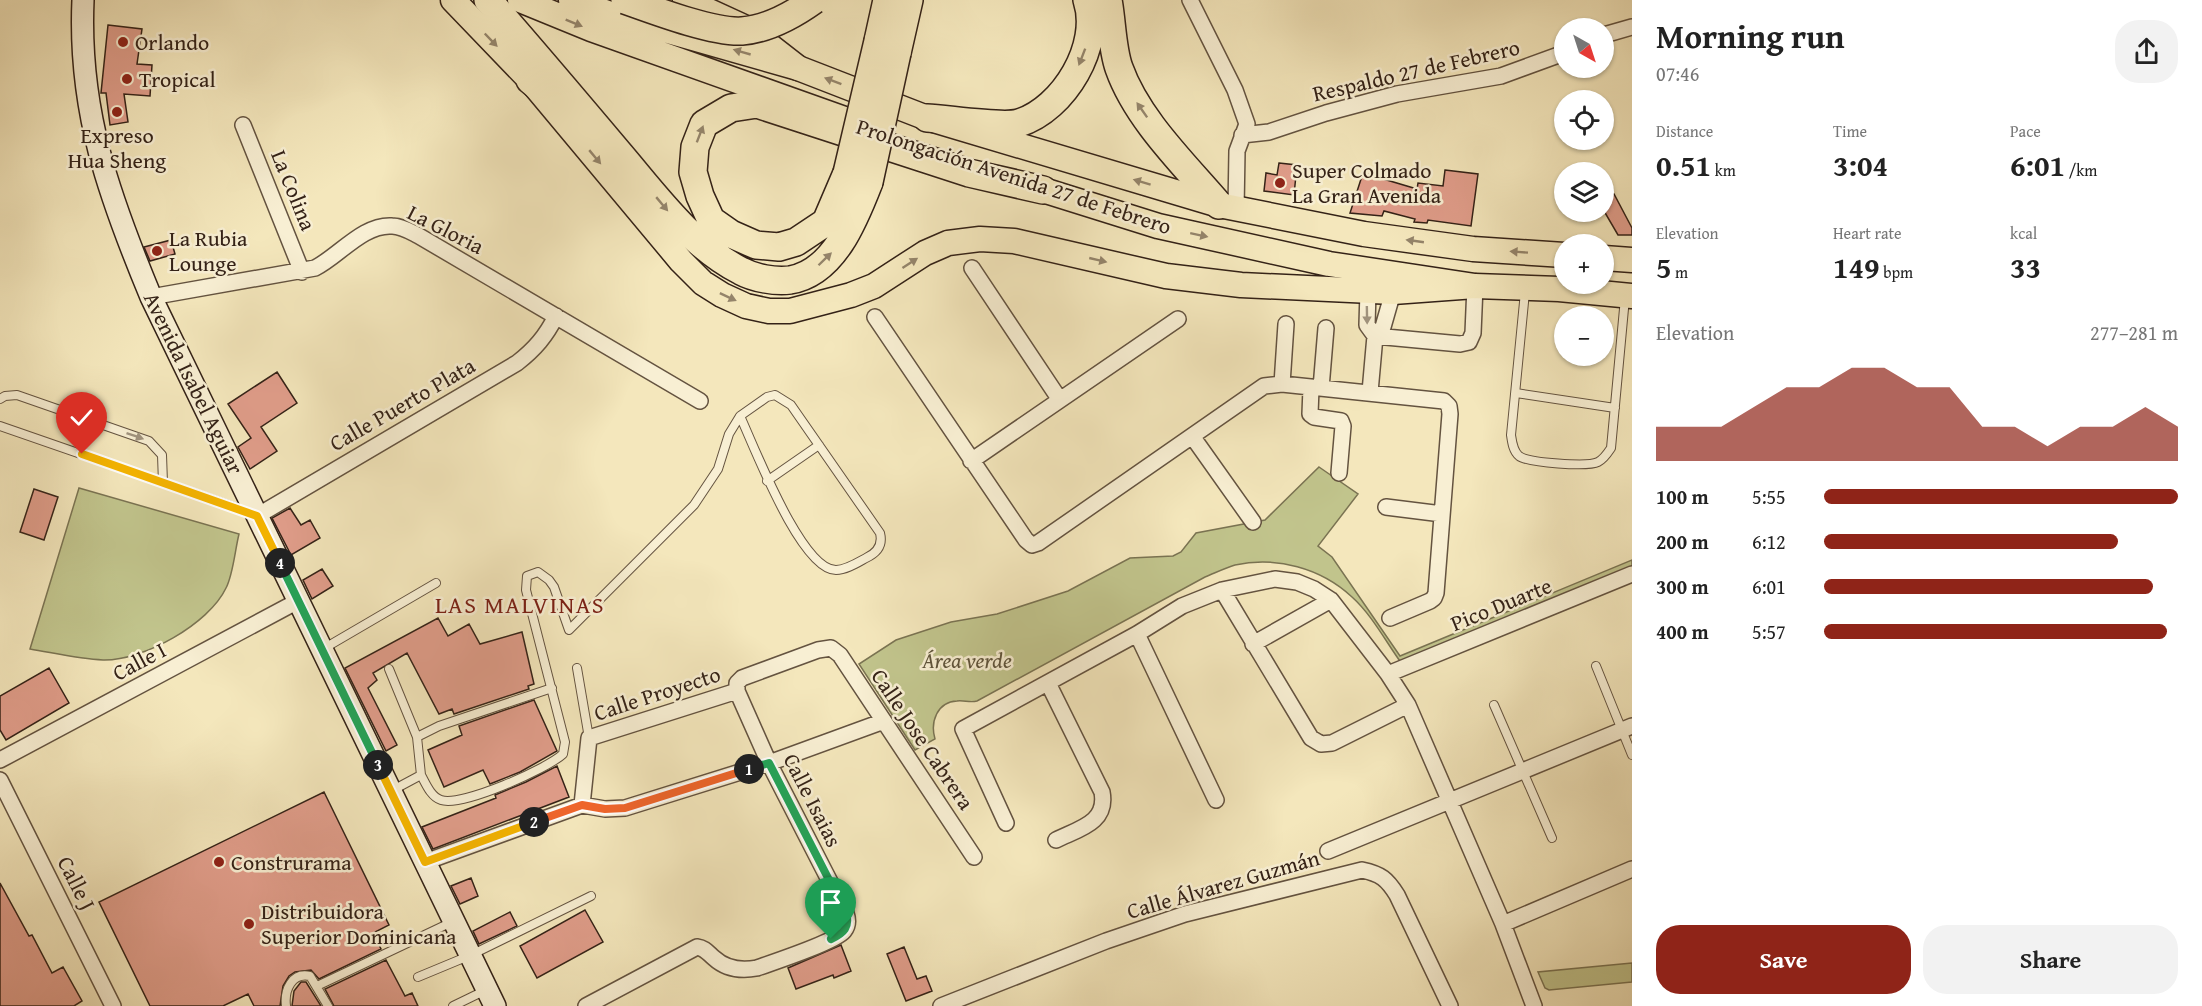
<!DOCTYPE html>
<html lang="en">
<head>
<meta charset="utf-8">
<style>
	body { margin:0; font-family:"Gentium Book Plus",serif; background:#f2f2f2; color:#222; height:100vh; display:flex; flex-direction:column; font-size:22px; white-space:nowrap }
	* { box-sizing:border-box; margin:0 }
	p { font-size:20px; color:#767676 }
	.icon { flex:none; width:33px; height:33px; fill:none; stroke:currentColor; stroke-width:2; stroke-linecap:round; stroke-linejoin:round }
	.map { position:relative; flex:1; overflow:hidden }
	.details { display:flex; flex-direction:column; background:#fff; width:570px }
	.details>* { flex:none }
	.needle { width:39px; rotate:141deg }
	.controls { position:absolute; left:1554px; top:18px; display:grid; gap:12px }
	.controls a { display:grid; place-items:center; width:60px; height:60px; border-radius:50%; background:#fff; box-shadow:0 2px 4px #0004; font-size:30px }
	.pin { position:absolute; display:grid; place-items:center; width:51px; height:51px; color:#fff; margin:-62px -26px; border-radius:50% 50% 50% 0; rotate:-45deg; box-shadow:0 0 6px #0007 }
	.pin .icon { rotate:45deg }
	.km { position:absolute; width:30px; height:30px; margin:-15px; border-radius:50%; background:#222; color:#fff; font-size:16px; line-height:30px; text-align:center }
	.round { display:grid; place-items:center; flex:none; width:63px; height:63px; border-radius:24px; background:#f2f2f2 }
	.head { display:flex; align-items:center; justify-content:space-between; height:102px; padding:0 24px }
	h1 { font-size:33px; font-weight:700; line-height:45px }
	.stats { display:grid; grid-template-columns:repeat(3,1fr); gap:9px; height:102px; padding:6px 24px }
	.stats div { display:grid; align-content:center }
	.stats b { font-size:30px; font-weight:700 }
	.stats small { font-size:16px; font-weight:400 }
	.stats p { font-size:16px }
	.chart { height:168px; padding:12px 24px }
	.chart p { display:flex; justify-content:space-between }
	.chart svg { width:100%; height:108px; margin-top:6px; fill:#8f2418; opacity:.7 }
	.cta { display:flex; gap:12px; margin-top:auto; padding:12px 24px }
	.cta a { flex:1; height:69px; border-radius:24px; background:#8f2418; color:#fff; font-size:24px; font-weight:700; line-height:69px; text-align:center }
	.cta a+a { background:#f2f2f2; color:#222 }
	ul { padding:0 24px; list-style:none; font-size:20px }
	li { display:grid; grid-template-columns:96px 72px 1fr; align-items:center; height:45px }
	li i { height:15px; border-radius:8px; background:#8f2418 }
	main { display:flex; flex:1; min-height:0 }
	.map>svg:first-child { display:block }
	.green { fill:#c1c48c; stroke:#7a7352; stroke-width:1.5 }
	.building { fill:#e09d8a; stroke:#342217; stroke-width:1.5 }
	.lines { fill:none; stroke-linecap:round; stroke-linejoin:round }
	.service-casing { stroke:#645340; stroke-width:10 }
	.minor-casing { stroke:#645340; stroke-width:18 }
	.secondary-casing { stroke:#342217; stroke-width:24 }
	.primary-casing { stroke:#342217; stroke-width:27 }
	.trunk-casing { stroke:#342217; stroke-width:27 }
	.motorway-casing { stroke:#342217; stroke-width:30 }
	.service { stroke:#f8efd3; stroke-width:8 }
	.minor { stroke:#f8efd3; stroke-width:15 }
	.secondary { stroke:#f8efd3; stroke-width:21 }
	.primary { stroke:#f4e7bc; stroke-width:24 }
	.trunk { stroke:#f4e7bc; stroke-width:24 }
	.motorway { stroke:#f4e7bc; stroke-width:27 }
	.motorway-bridge-casing { stroke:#342217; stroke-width:30; stroke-linecap:butt }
	.motorway-bridge { stroke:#f4e7bc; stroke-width:27 }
	.oneway { fill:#94846a }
	.oneway2 { fill:#a0937e }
	.split-1-casing { stroke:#fff; stroke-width:12 }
	.split-2-casing { stroke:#fff; stroke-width:12 }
	.split-3-casing { stroke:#fff; stroke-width:12 }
	.split-4-casing { stroke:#fff; stroke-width:12 }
	.split-5-casing { stroke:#fff; stroke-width:12 }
	.split-1 { stroke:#22a559; stroke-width:8 }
	.split-2 { stroke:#f0652b; stroke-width:8 }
	.split-3 { stroke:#f5b400; stroke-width:8 }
	.split-4 { stroke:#22a559; stroke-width:8 }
	.split-5 { stroke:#f5b400; stroke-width:8 }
	.poi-dot { fill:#8f2418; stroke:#f8efd3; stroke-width:2 }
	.labels { text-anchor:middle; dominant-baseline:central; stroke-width:5; stroke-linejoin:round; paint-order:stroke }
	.poi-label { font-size:22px; fill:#342217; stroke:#f8efd3; text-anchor:start }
	.street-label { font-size:22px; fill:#342217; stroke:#f8efd3 }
	.park-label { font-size:22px; font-style:italic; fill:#5e533a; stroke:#f8efd3 }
	.neighbourhood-label { font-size:24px; letter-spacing:1.5px; fill:#7a1f14; stroke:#f8efd3 }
</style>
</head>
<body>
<main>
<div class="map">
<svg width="1632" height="1006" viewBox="0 0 1632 1006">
	<rect width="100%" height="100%" fill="#f4e7bc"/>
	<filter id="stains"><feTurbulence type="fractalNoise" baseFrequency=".00333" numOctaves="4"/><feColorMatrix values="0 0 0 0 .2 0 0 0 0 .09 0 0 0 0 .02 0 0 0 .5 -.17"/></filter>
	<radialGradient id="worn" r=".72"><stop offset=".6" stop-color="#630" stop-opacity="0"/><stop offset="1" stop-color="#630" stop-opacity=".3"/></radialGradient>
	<path class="green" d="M1319,467L1358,494L1318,546L1332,557L1400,656L1632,560V569L1402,664C1386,642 1372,615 1352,597C1321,568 1276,556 1235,565C1225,568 1215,573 1205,577L977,701C970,703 964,700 957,701C937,702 930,722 935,739L915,750L859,664L896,640L951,622L997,614L1068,591L1130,558L1173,556L1181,552L1196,533L1265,520Z
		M79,488L239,534C235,550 233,575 226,588C209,624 143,661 103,660C79,659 54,653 30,649Z
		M1632,963V982L1549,990L1545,988L1538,972Z"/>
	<path class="building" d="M108,25L142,29L137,64L152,65L150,96L124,94L128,122L110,125L106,93H101Z
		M1279,163L1297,165L1294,195L1264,191L1266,173L1277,175Z
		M1445,170L1478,174L1471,226L1428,220L1427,223L1414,222L1415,219L1384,211L1382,216L1350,213L1363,173L1417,189L1418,183L1443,186Z
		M1604,193L1614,194L1632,228V235H1618L1604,211Z
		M171,240L175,254L150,261L144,247Z
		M277,372L297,403L261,427L277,451L250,469L238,447L251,438L228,404Z
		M34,489L58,497L44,540L20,532Z
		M290,508L301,525L310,520L320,538L291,555L272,518Z
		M322,569L333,586L312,599L303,580Z
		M438,618L448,636L469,624L480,644L522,632L534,684L528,686L529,689L454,714L452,709L439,714L407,653L373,673L377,680L368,688L397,745L386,751L345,668Z
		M49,668L69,703L6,740L0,730V696Z
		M534,700L557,751L520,772L490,784L483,770L444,787L428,750L462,735L459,726Z
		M557,766L569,797L433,849L422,827L496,798L495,795L526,782Z
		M324,792L389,925L373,933L381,949L319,979L311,970L295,972L289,976L283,986L280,1006H254L248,994L223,1006H150L99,902Z
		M471,878L478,896L460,904L451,886Z
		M0,883L29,936L32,935L52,973L63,967L82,1001L74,1006H0Z
		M585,910L603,942L537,978L520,946Z
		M510,912L517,926L479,944L473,931Z
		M841,945L851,971L834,978L833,975L796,989L788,968Z
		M904,947L917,979L926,976L932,991L906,1001L887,954Z
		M386,960L405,996L412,993L418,1006H334L325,989Z
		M301,982H306L321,1006H292L294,991Z"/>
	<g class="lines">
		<defs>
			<path id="service" d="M1525,292L1511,435C1512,442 1513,451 1519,456C1528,463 1588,467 1598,462C1604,459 1607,454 1611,448L1625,298
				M1516,393L1615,408
				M0,399L5,396L17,395L149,441L162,455L163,483
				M0,426L251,513
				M767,481L819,445
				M323,649L436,583
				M1596,666L1632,755
				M577,668L589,738
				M389,669L417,737
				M1494,705L1552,838
				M421,775C426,784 431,797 441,800C462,807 547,769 563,754L565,742L526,590L527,576L538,572L549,580L554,587L569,630L694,505L718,469L729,434L740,416C754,446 801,570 836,570C846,570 857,563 866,558C877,553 883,545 880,533L791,405L775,395L767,397L740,416
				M393,790L421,775L417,737L439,726L552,688
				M418,977L471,955L591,896
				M317,986L454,921
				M286,1006C284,990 292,972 310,976L328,1006
				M453,1006L486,990"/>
			<path id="minor" d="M1190,0L1235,90L1247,124L1237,151L1236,209
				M1604,35L1632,27
				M243,125L302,272
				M1242,135L1269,132L1326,113L1397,94L1501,76L1564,53
				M972,268L1060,400
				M1368,291L1367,325L1375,336L1460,344L1469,342L1473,333L1475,286
				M151,297L315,268C339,256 363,224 392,226C402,226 411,232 419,236L700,401
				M875,317L1026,540L1032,545L1038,543L1264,386L1282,384L1444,401L1449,406L1450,414L1436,593L1434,598L1430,601L1390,618
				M1282,384L1286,324
				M1311,388L1310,414L1314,417L1341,421L1343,426L1339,473
				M1321,388L1326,328
				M1370,392L1375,336L1383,327L1393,292
				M1192,436L1253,522
				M971,461L1178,319
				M1386,507L1442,514
				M257,516L517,363C535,349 546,336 556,316
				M1222,590L1311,738L1321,744L1332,743L1408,705
				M1137,634L1216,800
				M1253,644L1331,600
				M1388,674L1632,574
				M1048,683L1102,792C1108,823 1078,829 1056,840
				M0,760L298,601
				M0,780L113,1006
				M582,805L589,738L737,691V683L742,678L818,650L831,648L840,655L974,857
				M1006,823L963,729L1137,634L1182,606L1222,590L1275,579L1297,582L1314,589L1331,600L1388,674L1408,705L1503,924L1534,1006
				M1328,851L1632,726
				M425,862L582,805L605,809L625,808L769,763L884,721
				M1503,924L1632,869
				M586,1006L697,947C705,948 708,953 714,958C726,969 741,971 757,968C774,962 835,942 844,931C849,925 848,919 846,913L769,763L737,691
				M941,1006L1106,941L1185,914L1362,870C1381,874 1387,879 1397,895L1450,1006"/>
			<path id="secondary" d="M83,0C78,111 109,196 151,297L495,1006"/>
			<path id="primary" d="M453,0L530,80L681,261L703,283L722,295L746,306L769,311H790L851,295L874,286L925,253L948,243L980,239L1014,241L1166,276L1241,285L1393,292L1475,286
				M685,0L748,29L798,68L927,118L1219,205L1364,234L1473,249L1564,255
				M1043,190L1158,226L1329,264L1475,286L1559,289L1632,296
				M1604,258L1632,260"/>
			<path id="trunk" d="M520,0L591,29L853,122
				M571,0L619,17L798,68"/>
			<path id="motorway" d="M488,0C532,50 575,101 618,152C654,194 690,245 741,271C754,278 775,282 790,280C834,273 855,218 869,182
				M1108,0C1112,21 1112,49 1119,68C1137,119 1184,164 1219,205
				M878,41L887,0
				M897,53L909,0
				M530,80L564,108
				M927,118C948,119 1002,128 1019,123C1064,109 1102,45 1087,0
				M847,173L826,222L796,242L779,247L756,245L731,234L711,220L700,196L693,172L695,147L704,124L731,108L757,104L969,173L1043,190"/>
		</defs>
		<use href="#service" class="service-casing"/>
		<use href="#minor" class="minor-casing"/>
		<use href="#secondary" class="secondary-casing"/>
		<use href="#primary" class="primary-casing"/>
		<use href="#trunk" class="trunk-casing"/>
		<use href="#motorway" class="motorway-casing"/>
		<use href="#service" class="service"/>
		<use href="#minor" class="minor"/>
		<use href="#secondary" class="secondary"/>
		<use href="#primary" class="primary"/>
		<use href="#trunk" class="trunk"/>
		<use href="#motorway" class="motorway"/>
		<defs>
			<path id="motorway-bridge" d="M625,0C653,10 714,33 742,31C768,29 793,15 814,0
				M847,173L878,41
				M869,182L897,53"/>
		</defs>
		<use href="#motorway-bridge" class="motorway-bridge-casing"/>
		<use href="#motorway-bridge" class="motorway-bridge"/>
	</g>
	<defs><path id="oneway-solid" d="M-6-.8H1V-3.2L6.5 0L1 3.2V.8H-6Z" transform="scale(1.5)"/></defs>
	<g class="oneway">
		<use href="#oneway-solid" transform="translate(574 23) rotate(22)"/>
		<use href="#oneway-solid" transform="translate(491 40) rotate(46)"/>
		<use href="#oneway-solid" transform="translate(742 52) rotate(-164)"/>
		<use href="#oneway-solid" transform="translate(1082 57) rotate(111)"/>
		<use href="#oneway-solid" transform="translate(833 81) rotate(-159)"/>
		<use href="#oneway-solid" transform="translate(1142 110) rotate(-125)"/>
		<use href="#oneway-solid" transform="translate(700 134) rotate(-69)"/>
		<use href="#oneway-solid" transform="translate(595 157) rotate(50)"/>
		<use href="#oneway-solid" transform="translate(1142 182) rotate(-163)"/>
		<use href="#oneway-solid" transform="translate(662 204) rotate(50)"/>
		<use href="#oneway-solid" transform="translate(1199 235) rotate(12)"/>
		<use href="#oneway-solid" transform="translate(1415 241) rotate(-172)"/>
		<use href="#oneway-solid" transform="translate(1519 252) rotate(-176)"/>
		<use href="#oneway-solid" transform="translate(825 259) rotate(-44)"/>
		<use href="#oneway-solid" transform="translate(1098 260) rotate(13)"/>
		<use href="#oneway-solid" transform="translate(910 263) rotate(-33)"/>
		<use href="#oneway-solid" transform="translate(728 297) rotate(25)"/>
	</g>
	<g class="oneway2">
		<use href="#oneway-solid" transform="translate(1367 315) rotate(89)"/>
		<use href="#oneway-solid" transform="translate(135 436) rotate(19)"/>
	</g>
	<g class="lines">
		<defs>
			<path id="split-1" d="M749,769L769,763L846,913C850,927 844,933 831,939"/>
			<path id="split-2" d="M534,822L582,805L605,809L625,808L749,769"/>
			<path id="split-3" d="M378,765L425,862L534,822"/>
			<path id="split-4" d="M280,563L378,765"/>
			<path id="split-5" d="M82,454L257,516L280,563"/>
		</defs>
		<use href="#split-1" class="split-1-casing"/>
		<use href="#split-2" class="split-2-casing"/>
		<use href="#split-3" class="split-3-casing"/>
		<use href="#split-4" class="split-4-casing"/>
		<use href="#split-5" class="split-5-casing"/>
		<use href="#split-1" class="split-1"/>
		<use href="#split-2" class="split-2"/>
		<use href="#split-3" class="split-3"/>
		<use href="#split-4" class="split-4"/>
		<use href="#split-5" class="split-5"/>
	</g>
	<g class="poi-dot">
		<circle cx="123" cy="42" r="6"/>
		<circle cx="127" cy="79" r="6"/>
		<circle cx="117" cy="112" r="6"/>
		<circle cx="1280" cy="183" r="6"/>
		<circle cx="157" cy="251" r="6"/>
		<circle cx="219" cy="862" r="6"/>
		<circle cx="249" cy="924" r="6"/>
	</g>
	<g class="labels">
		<g class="poi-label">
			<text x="135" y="42">Orlando</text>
			<text x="139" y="79">Tropical</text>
			<text x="117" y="135" text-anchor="middle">Expreso<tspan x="117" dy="25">Hua Sheng</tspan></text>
			<text x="1292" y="170">Super Colmado<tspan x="1292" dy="25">La Gran Avenida</tspan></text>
			<text x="169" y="238">La Rubia<tspan x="169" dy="25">Lounge</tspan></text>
			<text x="231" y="862">Construrama</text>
			<text x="261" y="911">Distribuidora<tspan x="261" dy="25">Superior Dominicana</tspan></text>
		</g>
		<g class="street-label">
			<text transform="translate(1416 70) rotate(-13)">Respaldo 27 de Febrero</text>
			<text transform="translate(1014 176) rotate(18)">Prolongación Avenida 27 de Febrero</text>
			<text transform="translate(294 190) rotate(68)">La Colina</text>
			<text transform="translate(446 229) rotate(27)">La Gloria</text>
			<text transform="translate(194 383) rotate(64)">Avenida Isabel Aguiar</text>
			<text transform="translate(402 404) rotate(-30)">Calle Puerto Plata</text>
			<text transform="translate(1501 604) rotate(-22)">Pico Duarte</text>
			<text transform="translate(139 661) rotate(-28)">Calle I</text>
			<text transform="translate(657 693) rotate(-18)">Calle Proyecto</text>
			<text transform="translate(923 739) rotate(56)">Calle Jose Cabrera</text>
			<text transform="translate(813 800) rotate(63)">Calle Isaias</text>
			<text transform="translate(77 883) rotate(63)">Calle J</text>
			<text transform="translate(1223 884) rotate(-16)">Calle Álvarez Guzmán</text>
		</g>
		<g class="park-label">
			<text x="967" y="660">Área verde</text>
		</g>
		<g class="neighbourhood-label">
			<text x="520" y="604">LAS MALVINAS</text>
		</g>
	</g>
	<rect width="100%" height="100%" filter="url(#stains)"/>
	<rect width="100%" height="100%" fill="url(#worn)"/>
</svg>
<div class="controls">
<a><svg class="needle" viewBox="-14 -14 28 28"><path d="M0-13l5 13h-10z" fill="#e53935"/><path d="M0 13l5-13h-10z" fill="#767676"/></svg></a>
<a><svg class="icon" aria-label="locate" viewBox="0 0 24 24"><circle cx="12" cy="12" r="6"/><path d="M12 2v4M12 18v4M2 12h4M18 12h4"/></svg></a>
<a><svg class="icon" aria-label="layers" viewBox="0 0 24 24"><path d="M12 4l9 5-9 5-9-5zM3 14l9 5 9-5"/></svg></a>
<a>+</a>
<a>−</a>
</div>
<div class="pin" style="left:831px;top:939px;background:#1e9e55"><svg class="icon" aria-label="arrive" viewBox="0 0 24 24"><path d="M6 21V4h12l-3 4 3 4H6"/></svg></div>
<div class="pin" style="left:82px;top:454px;background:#d93025"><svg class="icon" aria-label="check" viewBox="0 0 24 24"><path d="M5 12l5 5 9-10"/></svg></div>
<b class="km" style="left:749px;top:769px">1</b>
<b class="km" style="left:534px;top:822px">2</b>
<b class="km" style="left:378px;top:765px">3</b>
<b class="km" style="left:280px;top:563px">4</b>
</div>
<section class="details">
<div class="head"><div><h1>Morning run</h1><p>07:46</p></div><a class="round"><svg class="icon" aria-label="share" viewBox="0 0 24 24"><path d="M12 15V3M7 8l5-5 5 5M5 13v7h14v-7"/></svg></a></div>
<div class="stats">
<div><p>Distance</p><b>0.51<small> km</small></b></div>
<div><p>Time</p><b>3:04</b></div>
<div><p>Pace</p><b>6:01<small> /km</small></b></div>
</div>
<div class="stats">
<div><p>Elevation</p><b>5<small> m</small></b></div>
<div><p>Heart rate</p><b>149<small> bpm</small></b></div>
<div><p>kcal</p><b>33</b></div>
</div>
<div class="chart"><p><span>Elevation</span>277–281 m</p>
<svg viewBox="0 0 160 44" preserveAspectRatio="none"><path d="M0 44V30L10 30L20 30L30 22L40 14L50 14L60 6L70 6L80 14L90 14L100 30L110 30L120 38L130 30L140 30L150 22L160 30V44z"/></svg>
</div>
<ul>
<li><b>100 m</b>5:55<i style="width:100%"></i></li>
<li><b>200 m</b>6:12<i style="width:83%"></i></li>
<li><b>300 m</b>6:01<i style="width:93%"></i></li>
<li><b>400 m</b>5:57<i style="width:97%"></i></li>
</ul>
<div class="cta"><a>Save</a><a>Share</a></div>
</section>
</main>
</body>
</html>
